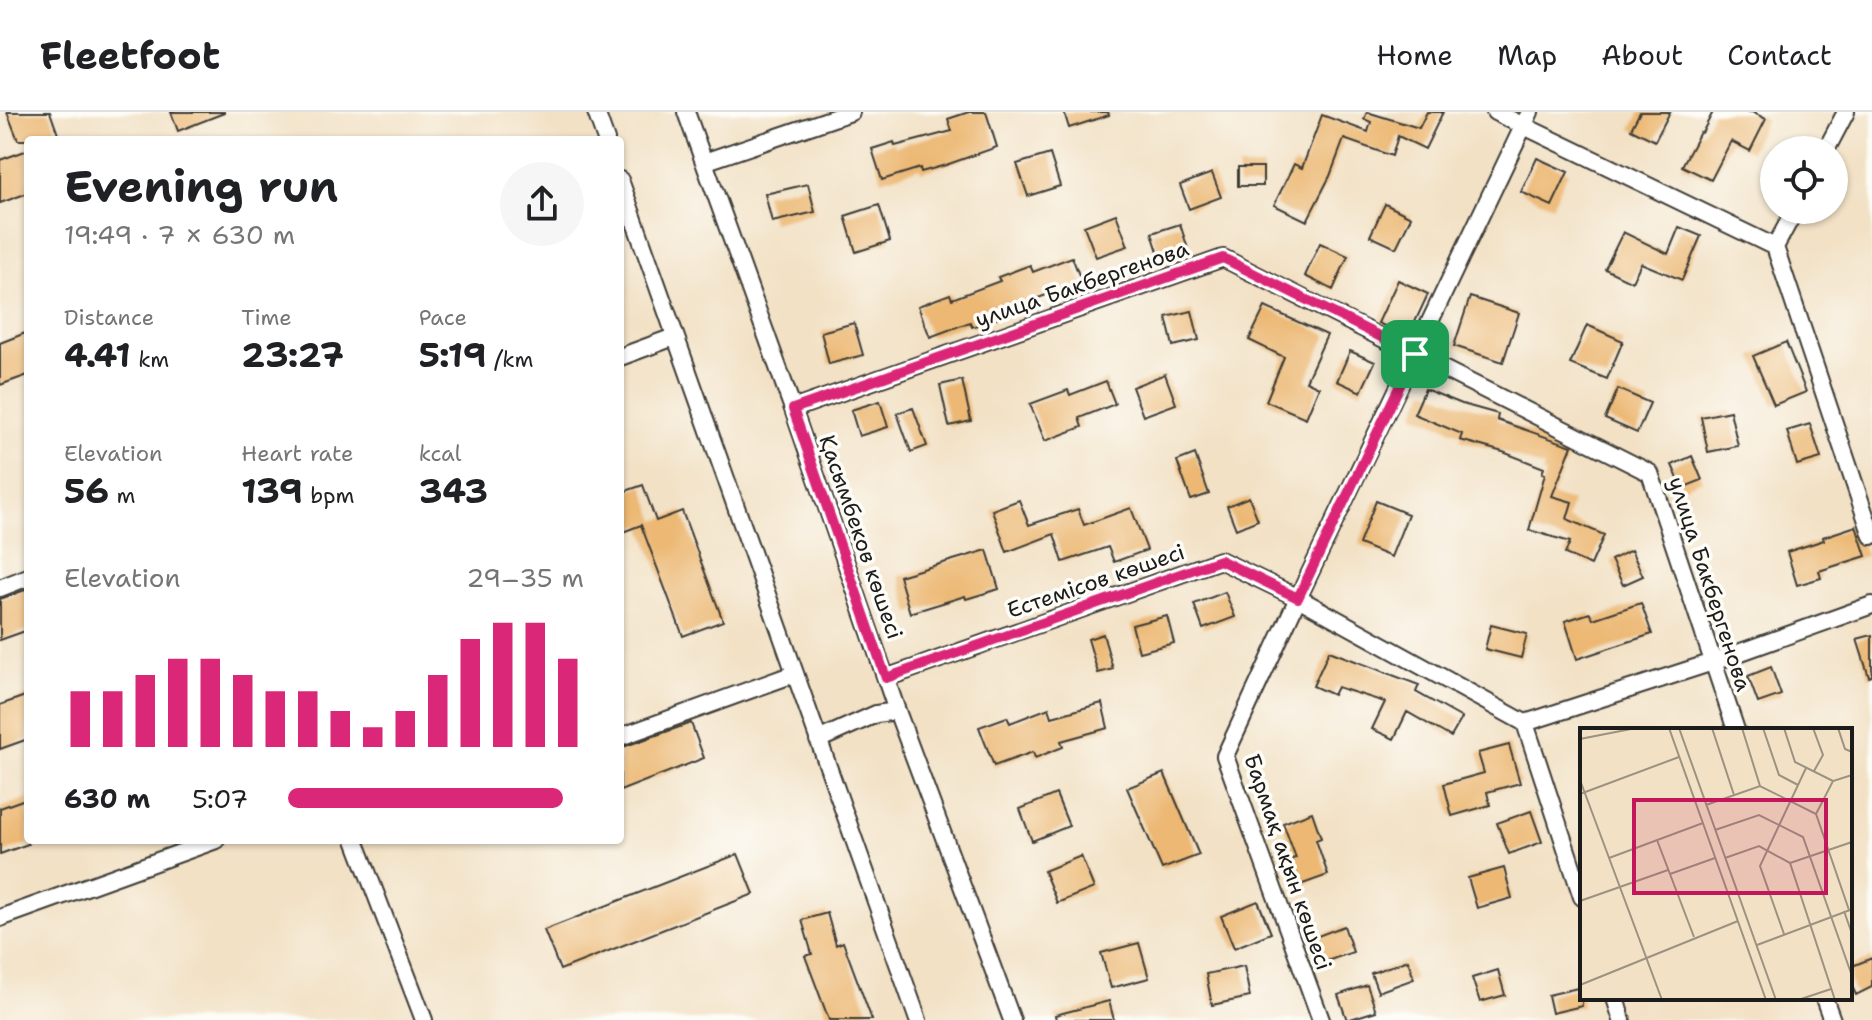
<!DOCTYPE html>
<html lang="en">
<head>
<meta charset="utf-8">
<style>
	body { margin:0; font-family:"Shantell Sans",sans-serif; background:#f6f6f6; color:#202124; height:100vh; display:flex; flex-direction:column; font-size:30px; white-space:nowrap }
	* { box-sizing:border-box; margin:0 }
	p { font-size:26px; color:#757577 }
	.icon { flex:none; width:44px; height:44px; fill:none; stroke:currentColor; stroke-width:2; stroke-linecap:round; stroke-linejoin:round }
	.map { position:relative; flex:1; overflow:hidden }
	.sheet { position:absolute; left:24px; top:24px; width:600px; height:708px; display:flex; flex-direction:column; background:#fff; border-radius:8px; box-shadow:0 2px 6px #0004 }
	.sheet>* { flex:none }
	.buttons { position:absolute; left:1760px; top:24px; display:grid; gap:16px }
	.buttons a { display:grid; place-items:center; width:88px; height:88px; border-radius:50%; background:#fff; box-shadow:0 2px 6px #0004; font-size:40px }
	.pin { position:absolute; display:grid; place-items:center; width:68px; height:68px; color:#fff; margin:-34px; border-radius:16px; box-shadow:0 4px 12px #0006 }
	.round { display:grid; place-items:center; flex:none; width:84px; height:84px; border-radius:42px; background:#f6f6f6 }
	.head { display:flex; align-items:center; justify-content:space-between; height:136px; padding:0 40px }
	h1 { font-size:44px; font-weight:700; line-height:60px }
	.figures { display:grid; grid-template-columns:repeat(3,1fr); gap:12px; height:136px; padding:8px 40px }
	.figures div { display:grid; align-content:center }
	.figures b { font-size:34px; font-weight:700 }
	.figures small { font-size:22px; font-weight:400 }
	.figures p { font-size:22px }
	.chart { height:224px; padding:16px 40px }
	.chart p { display:flex; justify-content:space-between }
	.chart svg { width:100%; height:144px; margin-top:8px; stroke:#db2777; stroke-width:6 }
	ul { padding:0 40px; list-style:none; font-size:26px }
	li { display:grid; grid-template-columns:128px 96px 1fr; align-items:center; height:60px }
	li i { height:20px; border-radius:10px; background:#db2777 }
	header { display:flex; align-items:center; gap:48px; box-sizing:border-box; height:112px; padding:0 40px; background:#fff; border-bottom:2px solid #e0e0e0 }
	header strong { font-size:38px }
	nav { display:flex; gap:44px; margin-inline-start:auto; font-size:28px }
	.map>svg:first-child { display:block }
	.building { fill:#ecb873 }
	.lines { fill:none; stroke-linecap:round; stroke-linejoin:round }
	.minor-casing { stroke:#3c3a35; stroke-width:20 }
	.minor { stroke:#fff; stroke-width:16 }
	.route-casing { stroke:#fff; stroke-width:16 }
	.route { stroke:#db2777; stroke-width:10 }
	.labels { text-anchor:middle; dominant-baseline:central; stroke-width:7; stroke-linejoin:round; paint-order:stroke }
	.street-label { font-size:22px; fill:#1c1c1c; stroke:#fdfcf7 }
	.inset-road { fill:none; stroke:#9c9281; stroke-width:2 }
	.view { fill:#c2185b; fill-opacity:0.15; stroke:#c2185b; stroke-width:4 }
	.inset-edge { fill:none; stroke:#1c1c1c; stroke-width:4 }
</style>
</head>
<body>
<header>
<strong>Fleetfoot</strong>
<nav><a>Home</a><a>Map</a><a>About</a><a>Contact</a></nav>
</header>
<div class="map">
<svg width="1872" height="908" viewBox="0 0 1872 908">
	<rect width="100%" height="100%" fill="#fdfcf7"/>
	<filter id="ink" filterUnits="userSpaceOnUse"><feTurbulence type="fractalNoise" baseFrequency=".0125" numOctaves="2"/><feDisplacementMap in="SourceGraphic" scale="16" xChannelSelector="R" yChannelSelector="G"/><feConvolveMatrix kernelMatrix="1 2 1 2 8 2 1 2 1" color-interpolation-filters="sRGB"/></filter>
	<filter id="wash" filterUnits="userSpaceOnUse"><feTurbulence type="fractalNoise" baseFrequency=".006" numOctaves="4" result="noise"/><feDisplacementMap in="SourceGraphic" scale="32" xChannelSelector="R" yChannelSelector="G"/><feGaussianBlur stdDeviation="1.8" result="paint"/><feColorMatrix in="noise" values="0 0 0 0 0 0 0 0 0 0 0 0 0 0 0 0 0 1.4 0 .05"/><feComposite in="paint" operator="in"/></filter>
	<g filter="url(#wash)">
		<rect width="100%" height="100%" fill="#f2e1c5"/>
		<g id="blocks">
			<path class="building" d="M7,0H50L60,28H18Z
				M171,0H224V1L178,19Z
				M969,0H986L997,35L946,53L921,60L920,56L882,68L872,37L894,30L895,34L952,19L948,7Z
				M1064,0H1108L1109,3L1069,16Z
				M1367,0L1419,16L1427,0H1443L1425,37L1398,24L1392,44L1344,27L1330,64L1307,109L1274,93L1294,52L1302,56L1322,3L1368,20L1371,10L1364,7Z
				M1640,0H1670L1655,29L1631,17Z
				M1713,0H1752L1766,7L1750,39L1731,29L1711,68L1682,54L1700,20L1702,21Z
				M28,38V81L0,91V48Z
				M1050,42L1060,74L1028,84L1017,52Z
				M1537,46L1568,60L1552,94L1521,80Z
				M1238,55H1263V74H1238Z
				M1212,61L1221,85L1189,97L1180,73Z
				M808,72L815,100L772,110L765,82Z
				M1385,92L1411,105L1396,136L1370,124Z
				M879,93L890,129L856,140L845,104Z
				M1116,102L1128,134L1096,145L1084,114Z
				M1180,112L1189,140L1161,149L1152,121Z
				M1679,115L1701,124L1682,168L1641,151L1632,170L1605,157L1623,120L1668,142Z
				M1320,131L1348,144L1333,178L1305,164Z
				M1072,145L1084,176L1052,188L1049,182L1002,199L1004,203L972,215L970,210L930,225L918,194L950,182L952,187L1000,169L998,165L1030,153L1033,160Z
				M1398,168L1428,182L1408,225L1378,211Z
				M1470,185L1519,201L1503,250L1454,234Z
				M1265,195L1327,223L1306,269L1319,275L1306,306L1266,289L1284,245L1249,228Z
				M1192,199L1199,228L1173,234L1166,205Z
				M854,211L863,243L829,252L821,220Z
				M1587,213L1623,229L1607,267L1570,252Z
				M28,220V263L0,273V231Z
				M1786,230L1806,280L1774,293L1753,244Z
				M1350,239L1375,250L1361,280L1337,269Z
				M1165,262L1176,292L1143,304L1132,275Z
				M962,268L971,309L949,314L940,273Z
				M1106,269L1115,292L1079,306L1082,315L1045,329L1030,292L1068,278L1070,283Z
				M1425,277L1462,292L1498,302L1497,308L1572,334L1552,384L1572,390L1567,407L1604,423L1591,453L1565,442L1570,430L1529,418L1545,362L1542,361L1544,356L1503,340L1460,328L1462,322L1414,302Z
				M1618,277L1650,291L1637,321L1605,307Z
				M880,289L888,315L859,324L851,298Z
				M913,296L927,334L911,340L897,301Z
				M1730,299L1738,334L1708,340L1701,305Z
				M1810,312L1821,346L1797,353L1787,319Z
				M1195,342L1209,382L1191,388L1177,349Z
				M1692,344L1702,368L1682,376L1672,353Z
				M643,373L656,409L682,399L723,509L683,524L641,413L620,421V381Z
				M1249,385L1258,408L1236,417L1227,394Z
				M1019,388L1029,413L1078,397L1084,413L1131,396L1147,438L1114,450L1108,435L1063,450L1054,422L1007,440L992,398Z
				M1376,389L1408,402L1391,445L1359,432Z
				M1856,414L1866,444L1819,459L1821,466L1797,473L1787,440L1824,428L1823,425Z
				M987,438L999,477L966,487L965,484L910,501L899,464Z
				M1631,438L1643,464L1623,473L1611,448Z
				M28,477V518L0,528V487Z
				M1225,480L1235,505L1203,517L1194,492Z
				M1641,491L1652,522L1577,547L1565,509L1590,501L1593,507Z
				M1167,504L1174,531L1139,540L1132,513Z
				M1491,513L1527,522L1521,546L1485,537Z
				M1103,522L1113,557L1098,561L1088,527Z
				M1872,523V564L1869,565L1857,527Z
				M1329,539L1419,573L1416,580L1462,606L1451,625L1407,600L1394,627L1372,617L1385,590L1337,575L1333,583L1313,574Z
				M1771,555L1781,583L1758,591L1748,564Z
				M28,583V627L0,637V593Z
				M1102,591L1108,616L1061,629L1063,635L1035,646L1033,640L994,654L979,615L1007,605L1010,611L1049,596L1052,605Z
				M691,611L704,646L620,679V636Z
				M1509,633L1520,671L1487,680L1490,693L1452,704L1444,672L1484,661L1478,641Z
				M1164,661L1199,743L1162,757L1127,676Z
				M1056,682L1069,714L1032,729L1020,697Z
				M28,686V732L0,742V696Z
				M1531,699L1542,730L1509,742L1497,711Z
				M1312,700L1321,726L1316,728L1328,763L1300,773L1291,747L1296,746L1283,711Z
				M738,742L754,782L560,858L544,818Z
				M1081,744L1094,776L1057,791L1044,759Z
				M1504,756L1512,786L1477,796L1468,766Z
				M1258,789L1271,821L1234,836L1221,804Z
				M827,801L836,833L843,830L872,908H829L805,844L812,842L802,808Z
				M1344,814L1353,840L1324,850L1315,825Z
				M1139,831L1149,866L1111,876L1101,841Z
				M1872,846V875L1856,883L1850,870V855Z
				M1408,848L1414,867L1378,880L1371,861Z
				M1244,854L1250,885L1212,893L1206,862Z
				M1498,858L1505,883L1480,890L1472,866Z
				M1367,873L1376,899L1347,908L1338,883Z
				M1582,875V894L1552,901L1548,883Z
				M1109,889L1114,908H1056L1055,903Z"/>
		</g>
	</g>
	<g filter="url(#ink)">
		<use href="#blocks" fill-opacity="0" stroke="#3c3a35" stroke-width="2"/>
		<g class="lines">
			<defs>
				<path id="minor" d="M596,0L606,28
					M686,0L793,297L897,599L1012,908
					M1495,0L1775,135L1872,424
					M1826,38L1846,0
					M704,50L851,0
					M620,68L918,908
					M1775,135L1795,98
					M620,245L674,225
					M793,297L1223,146L1650,361L1736,618
					M0,476L28,465
					M886,566L1220,448L1298,486L1525,611L1582,785
					M1525,611L1713,550L1872,493
					M620,625L794,562
					M818,628L876,602L897,599
					M355,728L424,908
					M0,806L216,728
					M1615,886L1622,908
					M1824,886L1832,908
					M1321,908L1225,644L1298,486L1530,0"/>
			</defs>
			<use href="#minor" class="minor-casing"/>
			<use href="#minor" class="minor"/>
		</g>
	</g>
	<g class="lines" filter="url(#ink)">
		<defs>
			<path id="route" d="M1223,146L1415,242L1298,486L1220,448L886,566L793,297Z"/>
		</defs>
		<use href="#route" class="route-casing"/>
		<use href="#route" class="route"/>
	</g>
	<g class="labels">
		<g class="street-label">
			<text transform="translate(1082 172) rotate(-19)">улица Бакбергенова</text>
			<text transform="translate(861 425) rotate(71)">Қасымбеков көшесі</text>
			<text transform="translate(1096 469) rotate(-19)">Естемісов көшесі</text>
			<text transform="translate(1710 472) rotate(72)">улица Бакбергенова</text>
			<text transform="translate(1288 750) rotate(71)">Бармақ ақын көшесі</text>
		</g>
	</g>
	<g transform="translate(1580 616)">
		<rect width="272" height="272" fill="#f2e1c5"/>
		<path class="inset-road" d="M89,0L186,272M99,0L196,272M132,0L154,67M162,0L180,58M183,0L199,47L218,57M204,0L215,34L253,53M233,0L243,27L234,43M258,0L265,21L272,24M0,11L56,0M0,52L82,272M0,66L99,29M126,77L180,58L236,86L269,182M236,86L253,53L272,47M135,102L179,87L223,109L272,248M77,112L114,209M29,130L123,95M145,130L179,118L210,135L255,272M210,135L272,114M90,146L135,130M0,173L88,142M264,183L272,206M204,206L180,138L226,40M177,217L270,182M0,257L158,193M218,272L251,261"/>
		<path class="view" d="M54,72H246V165H54Z"/>
		<rect width="272" height="272" class="inset-edge"/>
	</g>
</svg>
<div class="buttons">
<a><svg class="icon" aria-label="locate" viewBox="0 0 24 24"><circle cx="12" cy="12" r="6"/><path d="M12 2v4M12 18v4M2 12h4M18 12h4"/></svg></a>
</div>
<div class="pin" style="left:1415px;top:242px;background:#1e9e55"><svg class="icon" aria-label="arrive" viewBox="0 0 24 24"><path d="M6 21V4h12l-3 4 3 4H6"/></svg></div>
<section class="sheet">
<div class="head"><div><h1>Evening run</h1><p>19:49 · 7 × 630 m</p></div><a class="round"><svg class="icon" aria-label="share" viewBox="0 0 24 24"><path d="M12 15V3M7 8l5-5 5 5M5 13v7h14v-7"/></svg></a></div>
<div class="figures">
<div><p>Distance</p><b>4.41<small> km</small></b></div>
<div><p>Time</p><b>23:27</b></div>
<div><p>Pace</p><b>5:19<small> /km</small></b></div>
</div>
<div class="figures">
<div><p>Elevation</p><b>56<small> m</small></b></div>
<div><p>Heart rate</p><b>139<small> bpm</small></b></div>
<div><p>kcal</p><b>343</b></div>
</div>
<div class="chart"><p><span>Elevation</span>29–35 m</p>
<svg viewBox="0 0 160 44" preserveAspectRatio="none"><path d="M5 44V27M15 44V27M25 44V22M35 44V17M45 44V17M55 44V22M65 44V27M75 44V27M85 44V33M95 44V38M105 44V33M115 44V22M125 44V11M135 44V6M145 44V6M155 44V17"/></svg>
</div>
<ul>
<li><b>630 m</b>5:07<i style="width:93%"></i></li>
</ul>
</section>
</div>
</body>
</html>
